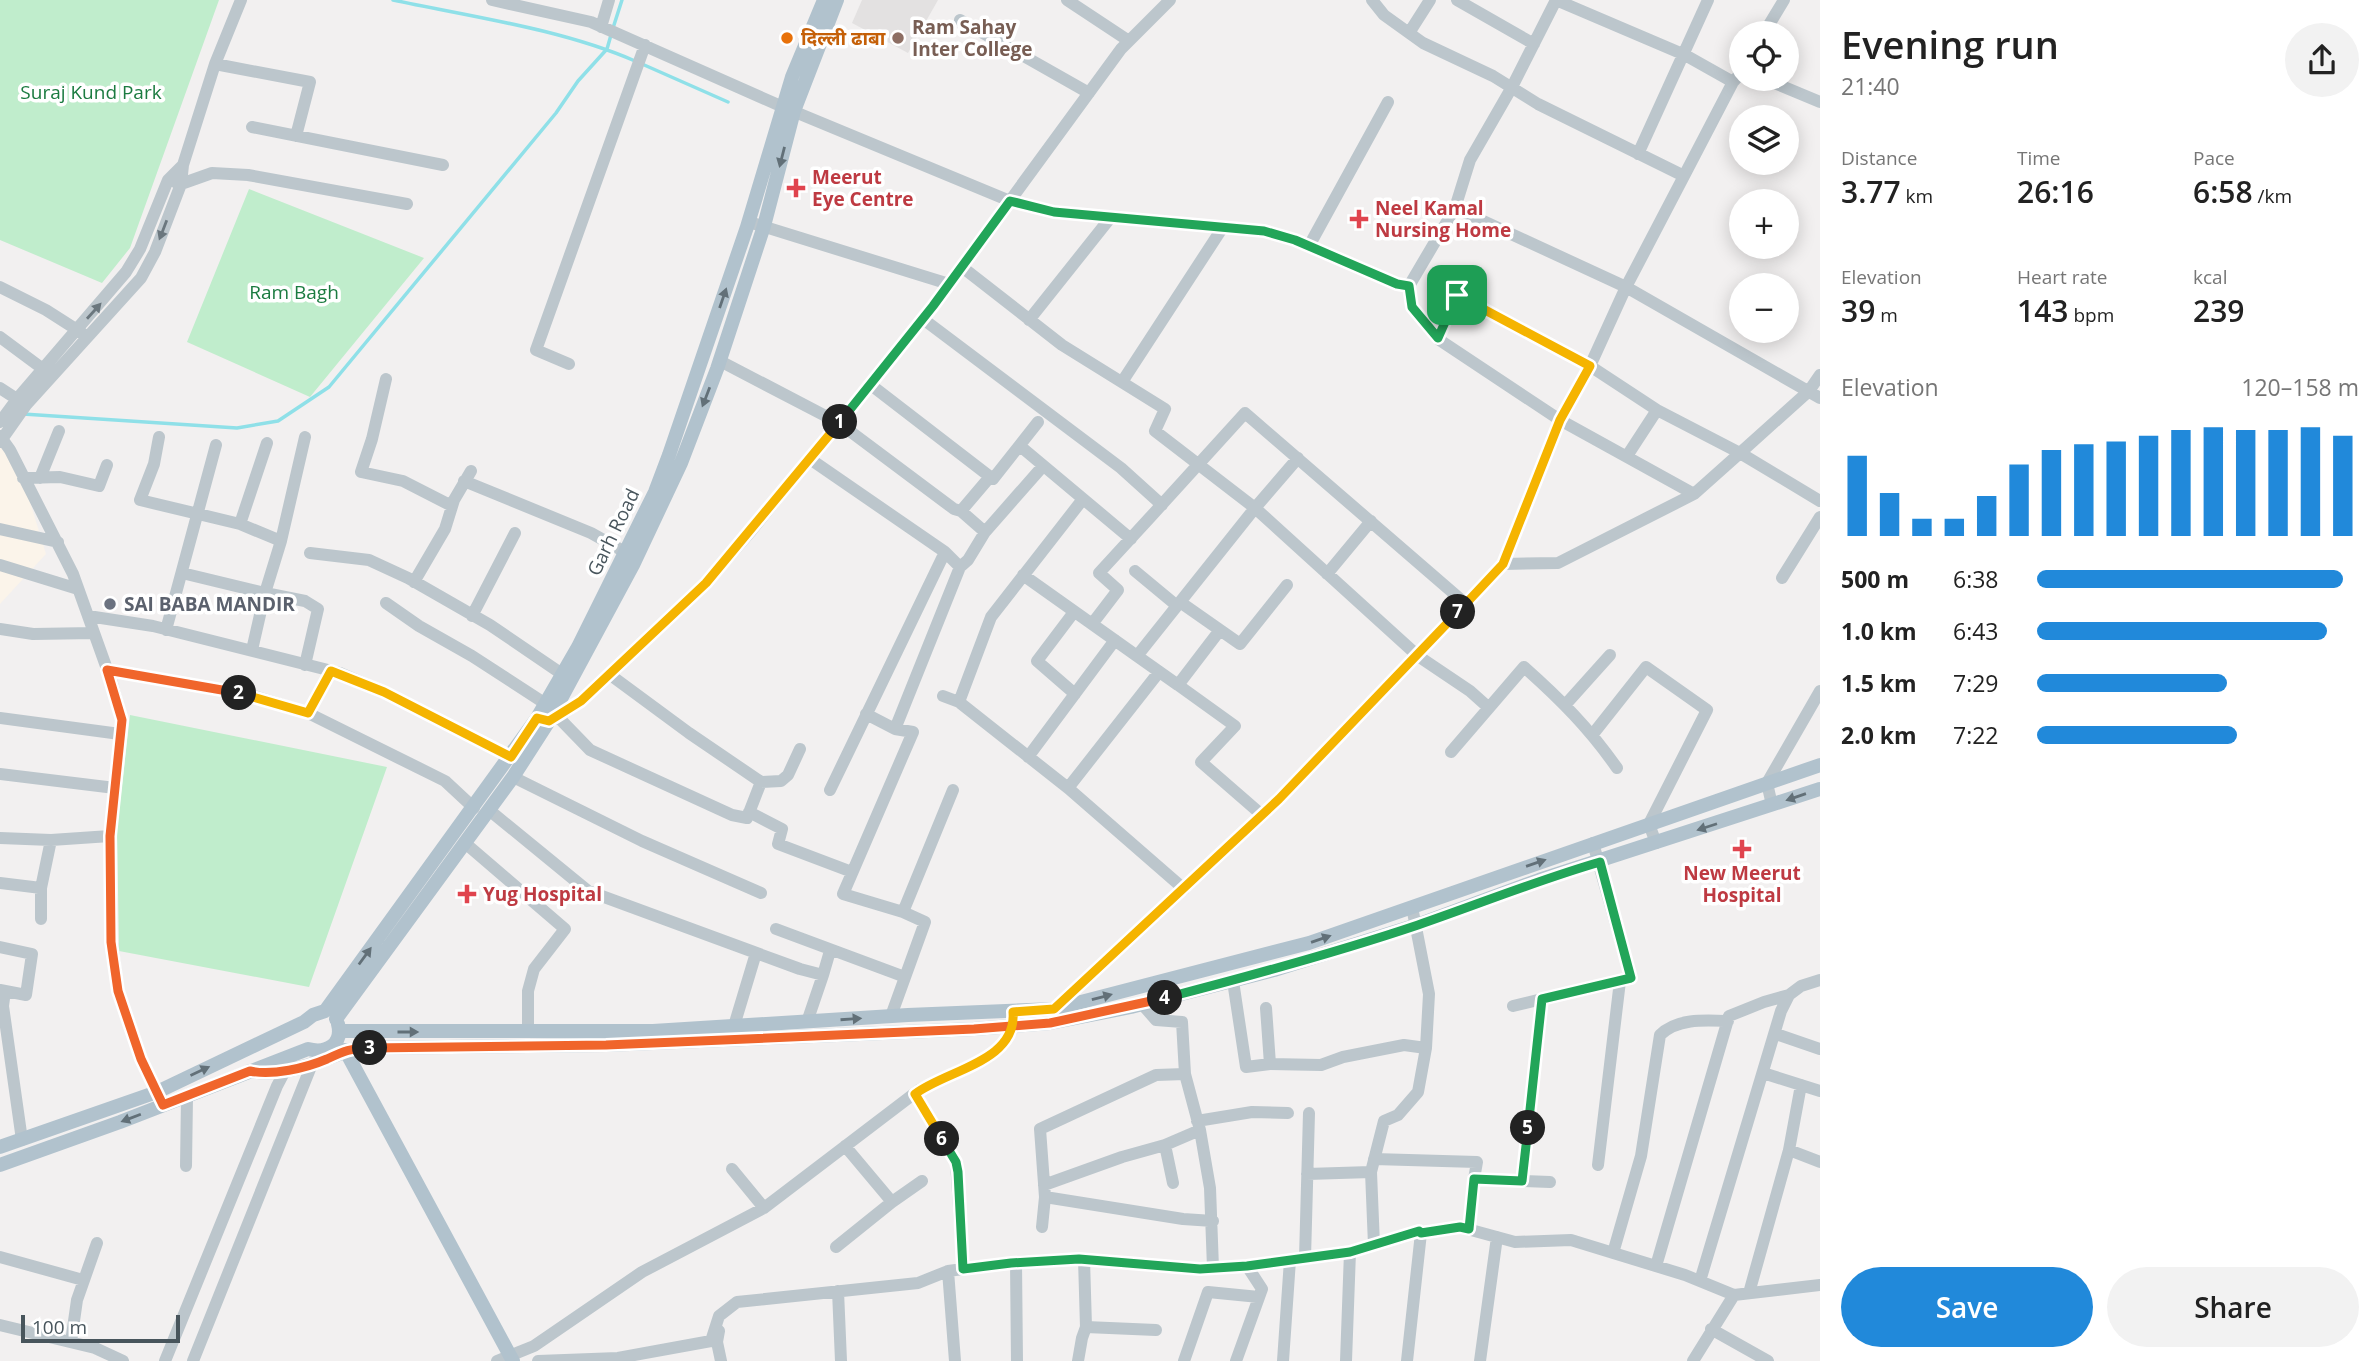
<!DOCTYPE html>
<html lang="en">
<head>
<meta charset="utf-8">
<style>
	body { margin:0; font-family:"Open Sans","Noto Sans Devanagari",sans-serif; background:#f2f2f2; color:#222; height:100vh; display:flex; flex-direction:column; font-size:26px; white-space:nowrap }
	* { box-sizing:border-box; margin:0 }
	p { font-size:23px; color:#767676 }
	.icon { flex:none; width:38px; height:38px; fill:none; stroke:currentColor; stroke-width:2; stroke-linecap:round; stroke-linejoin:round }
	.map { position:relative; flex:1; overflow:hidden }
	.panel { display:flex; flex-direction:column; background:#fff; width:560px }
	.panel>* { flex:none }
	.buttons { position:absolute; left:1729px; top:21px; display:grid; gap:14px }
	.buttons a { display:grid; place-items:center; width:70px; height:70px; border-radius:50%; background:#fff; box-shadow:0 4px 18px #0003; font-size:35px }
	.scale { position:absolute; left:21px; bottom:18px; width:159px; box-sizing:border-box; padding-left:7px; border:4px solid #48555c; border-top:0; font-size:19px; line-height:24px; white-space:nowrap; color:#48555c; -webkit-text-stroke:5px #fff; paint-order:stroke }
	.pin { position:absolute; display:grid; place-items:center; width:60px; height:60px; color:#fff; margin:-30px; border-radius:14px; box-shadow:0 4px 10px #0006 }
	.km { position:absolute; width:35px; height:35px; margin:-18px; border-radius:50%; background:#222; color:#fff; font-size:19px; line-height:35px; text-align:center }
	.round { display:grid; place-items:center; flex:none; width:74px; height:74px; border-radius:37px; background:#f2f2f2 }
	.overview { display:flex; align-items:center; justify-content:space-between; height:119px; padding:0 21px }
	h1 { font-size:38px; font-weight:600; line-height:52px }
	.figures { display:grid; grid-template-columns:repeat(3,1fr); gap:10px; height:119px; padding:7px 21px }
	.figures div { display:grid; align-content:center }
	.figures b { font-size:30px; font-weight:600 }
	.figures small { font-size:19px; font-weight:400 }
	.figures p { font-size:19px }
	.chart { height:196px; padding:14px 21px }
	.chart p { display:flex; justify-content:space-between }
	.chart svg { width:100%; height:126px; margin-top:7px; stroke:#2189da; stroke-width:6 }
	.primary-button { display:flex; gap:14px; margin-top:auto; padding:14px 21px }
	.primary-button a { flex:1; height:80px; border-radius:42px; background:#2189da; color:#fff; font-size:28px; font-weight:600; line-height:80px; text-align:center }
	.primary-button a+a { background:#f2f2f2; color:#222 }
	ul { padding:0 21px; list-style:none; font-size:23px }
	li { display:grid; grid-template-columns:112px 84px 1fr; align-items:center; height:52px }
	li i { height:18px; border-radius:9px; background:#2189da }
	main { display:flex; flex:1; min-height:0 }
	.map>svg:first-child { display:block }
	.commercial { fill:#fbf4ea }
	.education { fill:#e3e1e1 }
	.green { fill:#c0edcc }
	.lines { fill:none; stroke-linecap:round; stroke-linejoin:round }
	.stream { stroke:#8fe0e8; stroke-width:3.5 }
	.minor { stroke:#bcc6cc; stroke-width:12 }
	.major { stroke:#b1c2cd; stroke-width:14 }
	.oneway { fill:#627078 }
	.oneway2 { fill:#6b777e }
	.split-1-casing { stroke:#fff; stroke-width:14 }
	.split-2-casing { stroke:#fff; stroke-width:14 }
	.split-3-casing { stroke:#fff; stroke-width:14 }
	.split-4-casing { stroke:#fff; stroke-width:14 }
	.split-5-casing { stroke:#fff; stroke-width:14 }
	.split-6-casing { stroke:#fff; stroke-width:14 }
	.split-7-casing { stroke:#fff; stroke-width:14 }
	.split-8-casing { stroke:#fff; stroke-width:14 }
	.split-1 { stroke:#22a559; stroke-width:9 }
	.split-2 { stroke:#f5b400; stroke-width:9 }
	.split-3 { stroke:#f0652b; stroke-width:9 }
	.split-4 { stroke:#f0652b; stroke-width:9 }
	.split-5 { stroke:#22a559; stroke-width:9 }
	.split-6 { stroke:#22a559; stroke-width:9 }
	.split-7 { stroke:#f5b400; stroke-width:9 }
	.split-8 { stroke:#f5b400; stroke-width:9 }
	.food-dot { fill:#e8710a; stroke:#fff; stroke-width:2.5 }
	.education-dot { fill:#8d6e63; stroke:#fff; stroke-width:2.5 }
	.health-dot { fill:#e0444e; stroke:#fff; stroke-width:2.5 }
	.worship-dot { fill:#6b7280; stroke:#fff; stroke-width:2.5 }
	.labels { text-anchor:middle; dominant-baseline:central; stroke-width:7; stroke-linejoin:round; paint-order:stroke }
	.education-label { font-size:19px; font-weight:bold; fill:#785e54; stroke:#fff; text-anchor:start }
	.food-label { font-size:19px; font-weight:bold; fill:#c56008; stroke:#fff; text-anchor:start }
	.park-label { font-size:19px; fill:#1b7b40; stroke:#fff }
	.health-label { font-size:19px; font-weight:bold; fill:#be3a42; stroke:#fff; text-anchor:start }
	.street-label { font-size:19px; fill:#48555c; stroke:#fff }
	.worship-label { font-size:19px; font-weight:bold; fill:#5b616d; stroke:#fff; text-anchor:start }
</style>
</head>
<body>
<main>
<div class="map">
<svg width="1820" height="1361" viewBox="0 0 1820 1361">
	<rect width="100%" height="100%" fill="#f2f0f0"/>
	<path class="commercial" d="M0,438L13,447L46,554L0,604Z"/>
	<path class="education" d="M862,0H938L908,53L852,23Z"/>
	<path class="green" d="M0,0H219L130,248L102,283L0,240Z
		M249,189L424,258L310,397L187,342Z
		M130,715L387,767L309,987L119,951L117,829Z"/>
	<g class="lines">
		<path class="stream" d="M393,0C473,17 561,29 635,61
			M613,28L622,0
			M642,64L728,102
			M23,414L237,428L278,421L329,387L556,113L578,81L607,49L611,35"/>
		<path class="minor" d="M492,0L591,22L783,107L1010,201L1054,212L1264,231L1295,240L1397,284L1409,286L1455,208L1470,160L1512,87L1556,0L1685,55L1733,82
			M1067,0L1129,41
			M1372,0L1384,15L1423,43L1493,76L1538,104L1684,176L1733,82L1741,73
			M1457,0L1534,44
			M960,20L1089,93
			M601,27L609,0
			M1409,33L1430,0
			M1764,33L1784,0
			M215,64L310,82L296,136
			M1765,79L1820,102
			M252,127L443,165
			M1638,154L1708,0
			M1684,176L1626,287L1590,366L1457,295L1438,339L1560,420L1694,494
			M175,182L181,184L212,173L248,175L407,204
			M1455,208L1626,287L1820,398
			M749,222L949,284
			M1309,246L1388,102
			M962,267L1062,345L1165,409L1155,431L1255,508L1137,656L1092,624L1118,590L1099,573C1148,520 1197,466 1245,413L1466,604
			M1409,286L1412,307L1438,339
			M0,287L46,310L82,333
			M923,319L1121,468L1162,505
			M1029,320L1111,217
			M0,337L43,369
			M720,361L839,423L954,509L961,511L985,532
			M569,364L536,350L645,45
			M386,379L372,439L361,472L403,481L452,506
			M1122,382L1223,227
			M871,385L993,479L1038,422
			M0,388L23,403
			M1657,410L1740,453L1809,391L1820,375
			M0,422L17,399L126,272L140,249L168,180L183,165
			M0,436L10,450L73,574L112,683L122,720L110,836L112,942L118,991L141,1059L161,1100
			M159,437L154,464L140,500L240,524L281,541L265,593L305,601L318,609L305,665
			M0,442L26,405L141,278L155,252L181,184L183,165L215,64L241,0
			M1020,446L1131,539
			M1298,458L1255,508L1418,656L1470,691L1489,708
			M810,459L945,552L830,790
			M23,478L60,477L99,486L107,465
			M40,478L59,431
			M464,481L591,533L625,552
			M961,511L989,478L993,479
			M240,524L267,443
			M0,529L58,542
			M281,541L305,437
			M310,553L369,560L408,578L490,625L562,674
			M1503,564L1558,563L1694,494L1740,453L1820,501
			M0,565L78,589
			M960,567L968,560L985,532L1043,466
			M1135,571L1176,605L1180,602L1240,644L1287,585
			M182,573L265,593L252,650
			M1327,574L1371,521
			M1023,575L1092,624
			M1782,578L1820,517
			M414,582L445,529L454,500L471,471
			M386,603L419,626L472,656L552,708
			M1074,612L1037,661L1075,694
			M88,616L153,626L340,673L384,692L511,757
			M472,616L515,533
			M0,629L33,634L94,633
			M166,630L216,445
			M1220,630L1178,685L1235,726L1201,762L1262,815
			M1137,656L1178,685
			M107,670L251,695L308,713L331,671
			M1159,672L1068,788L1184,889
			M609,674L689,733L761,782L781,781L788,775L800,749
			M943,696L959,702
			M1566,704L1610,655
			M308,713L445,781L474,808
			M866,714L895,729
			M558,717L590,750L732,815L747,818L761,782
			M0,718L120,734
			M547,721L558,717L581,701L706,583L751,531L933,306L1121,49L1170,0
			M1593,734L1646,667L1707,710L1649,824L1656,843
			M1451,752L1524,667C1560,699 1589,728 1617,768
			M1028,757L1115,640
			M0,774L115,788
			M513,777L642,841L761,893
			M1068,788L959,702L991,617L1083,499
			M1772,805L1767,783L1820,691
			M489,810L588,891L800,969L823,975L830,951
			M749,812L782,829L778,844L852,872
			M0,838L51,840L110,836
			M465,843L565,929L534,969L528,991V1032
			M0,883L41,888L51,840
			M903,912L843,894L913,732L895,729L960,567L945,552
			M41,919V888
			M776,929L905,977
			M0,947L32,954L26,995L0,990
			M1233,981L1246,1067L1270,1064
			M5,991L3,1006L22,1140
			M1142,1004L1156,1020L1182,1022L1185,1074L1200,1130L1210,1188L1213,1268
			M1513,1006L1542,999
			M1266,1008L1270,1064L1321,1065L1343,1057L1404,1045L1426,1048
			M1054,1009L1279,799L1503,564L1560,420L1590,366L1657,410L1627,456
			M891,1016L925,922L903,912L953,790
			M807,1022L823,975
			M734,1026L756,953
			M1776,1034L1820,1049
			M1763,1073L1820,1091
			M915,1094L956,1162L963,1269
			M1197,1121L1252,1112L1288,1113
			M1165,1145L1173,1183
			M1789,1150L1820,1162
			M1374,1159L1477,1162L1474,1179L1550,1182
			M1598,1165L1620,981
			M186,1166L187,1097
			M732,1169L764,1208
			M1307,1174L1371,1172
			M1522,1181L1542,999L1631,978L1593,843
			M1044,1185L1122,1157L1165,1145L1200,1130
			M1045,1197L1183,1219L1213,1221
			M892,1202L922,1181
			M1042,1227L1045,1197L1040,1129L1156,1075L1185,1074
			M1469,1229L1474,1179
			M1374,1245L1371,1172L1384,1121L1398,1115L1418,1092L1426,1048L1429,994L1412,907
			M836,1247L892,1202L845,1146
			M1613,1253L1641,1156L1660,1035C1677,1018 1705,1020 1728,1021
			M0,1257L83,1280
			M1305,1258L1309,1113
			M1084,1259L1086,1327L1156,1330
			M1016,1262L1017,1361
			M1656,1266L1729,1016L1764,1002L1789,995L1801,986L1820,980
			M948,1271L955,1361
			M1700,1281L1781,1011L1789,995
			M838,1291L841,1361
			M1749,1293L1789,1150L1801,1085
			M0,1325L95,1348L123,1361
			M1711,1329L1768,1361
			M719,1331L717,1342L721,1361
			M71,1342L77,1300L97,1243
			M165,1361L277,1086L286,1069
			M193,1361L312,1064
			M497,1361L534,1346L642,1272L764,1208L919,1090L988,1057L1003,1044L1014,1027V1019
			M538,1361L618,1358L711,1341L719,1316L737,1302L918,1283L948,1271L1016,1262L1079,1259L1200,1269L1247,1266L1350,1252L1419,1231L1421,1233L1460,1227L1515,1242L1571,1240L1685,1275L1734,1295
			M1078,1361L1082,1338L1086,1327
			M1184,1361L1208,1292L1259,1297
			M1236,1361L1262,1289L1247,1266
			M1283,1361L1290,1260
			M1346,1361L1350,1252
			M1407,1361L1421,1233
			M1480,1361L1497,1237
			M1693,1361L1734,1295L1820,1285"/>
		<path class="major" d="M336,1019L513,777L549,721L633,565L681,463L717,369L764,226L794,111L837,0
			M339,1031H653L908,1015L1054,1009L1309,943L1820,765
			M345,1050L513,1361
			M250,1071C272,1076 305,1068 326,1059C340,1054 349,1049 363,1048L606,1045L974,1029L1050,1023L1131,1007L1274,970L1417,925L1539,880L1820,789
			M0,1147L157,1092L304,1022L313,1015L325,1011L537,718L578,647L655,492L669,455L747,227L792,77L824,0
			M0,1165L120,1122L308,1049C327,1054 343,1044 338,1024"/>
	</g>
	<defs><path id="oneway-solid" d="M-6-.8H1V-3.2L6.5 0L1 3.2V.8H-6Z" transform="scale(1.75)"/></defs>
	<g class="oneway">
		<use href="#oneway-solid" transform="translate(782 157) rotate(104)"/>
		<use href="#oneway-solid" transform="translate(723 298) rotate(-71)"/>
		<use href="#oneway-solid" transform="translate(706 397) rotate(111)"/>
		<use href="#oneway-solid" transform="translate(1796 797) rotate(161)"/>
		<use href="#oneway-solid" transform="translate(1707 827) rotate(162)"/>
		<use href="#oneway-solid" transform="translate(1536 863) rotate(-19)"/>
		<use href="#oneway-solid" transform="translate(1321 939) rotate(-19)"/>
		<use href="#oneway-solid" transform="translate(365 956) rotate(-54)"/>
		<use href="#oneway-solid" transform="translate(1102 997) rotate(-15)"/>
		<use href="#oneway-solid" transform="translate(851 1019) rotate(-4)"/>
		<use href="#oneway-solid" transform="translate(408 1032)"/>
		<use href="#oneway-solid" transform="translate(200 1071) rotate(-25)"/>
		<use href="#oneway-solid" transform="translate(131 1118) rotate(159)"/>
	</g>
	<g class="oneway2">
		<use href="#oneway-solid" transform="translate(163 230) rotate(111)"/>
		<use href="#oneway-solid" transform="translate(94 311) rotate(-48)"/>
	</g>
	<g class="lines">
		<defs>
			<path id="split-1" d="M840,422L933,306L1010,201L1054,212L1264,231L1295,240L1397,284L1409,286L1412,307L1438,338L1457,295"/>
			<path id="split-2" d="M239,693L308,713L331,671L384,692L511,757L537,718L549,721L581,701L706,583L840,422"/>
			<path id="split-3" d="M239,693L107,670L122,720L110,836L111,942L118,991L141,1059L163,1105L250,1071C272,1076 306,1068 327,1059C342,1052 353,1047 370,1048"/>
			<path id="split-4" d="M370,1048L606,1045L974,1029L1050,1023L1165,998"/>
			<path id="split-5" d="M1165,998C1250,976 1335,953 1418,925C1479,904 1538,880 1600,862L1631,978L1542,999L1528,1128"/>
			<path id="split-6" d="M942,1139L956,1162L958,1172L963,1269L1011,1263L1079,1259L1200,1269L1247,1266L1350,1252L1419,1231L1421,1233L1460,1227L1469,1229L1474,1179L1522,1181L1528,1128"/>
			<path id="split-7" d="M942,1139L915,1094C946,1070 1017,1062 1013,1012L1054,1009L1279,799L1458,612"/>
			<path id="split-8" d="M1457,295L1590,366L1560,420L1503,564L1458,612"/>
		</defs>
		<use href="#split-1" class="split-1-casing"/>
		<use href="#split-2" class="split-2-casing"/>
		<use href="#split-3" class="split-3-casing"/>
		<use href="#split-4" class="split-4-casing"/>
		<use href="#split-5" class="split-5-casing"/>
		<use href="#split-6" class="split-6-casing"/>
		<use href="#split-7" class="split-7-casing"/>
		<use href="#split-8" class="split-8-casing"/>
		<use href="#split-1" class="split-1"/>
		<use href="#split-2" class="split-2"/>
		<use href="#split-3" class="split-3"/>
		<use href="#split-4" class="split-4"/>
		<use href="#split-5" class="split-5"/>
		<use href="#split-6" class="split-6"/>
		<use href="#split-7" class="split-7"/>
		<use href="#split-8" class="split-8"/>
	</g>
	<circle class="food-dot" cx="787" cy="38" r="7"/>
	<circle class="education-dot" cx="898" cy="38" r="7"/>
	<g class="health-dot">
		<path d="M792.5 177.5h7v7h7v7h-7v7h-7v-7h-7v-7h7z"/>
		<path d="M1355.5 208.5h7v7h7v7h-7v7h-7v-7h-7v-7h7z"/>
		<path d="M1738.5 838.5h7v7h7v7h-7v7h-7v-7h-7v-7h7z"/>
		<path d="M463.5 883.5h7v7h7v7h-7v7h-7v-7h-7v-7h7z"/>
	</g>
	<circle class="worship-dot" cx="110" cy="604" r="7"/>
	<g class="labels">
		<g class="education-label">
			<text x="912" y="27">Ram Sahay<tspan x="912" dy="22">Inter College</tspan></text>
		</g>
		<g class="food-label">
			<text x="801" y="38">दिल्ली ढाबा</text>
		</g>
		<g class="park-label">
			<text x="91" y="92">Suraj Kund Park</text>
			<text x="294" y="292">Ram Bagh</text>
		</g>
		<g class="health-label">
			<text x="812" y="177">Meerut<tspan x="812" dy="22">Eye Centre</tspan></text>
			<text x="1375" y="208">Neel Kamal<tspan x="1375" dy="22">Nursing Home</tspan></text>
			<text x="1742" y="873" text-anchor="middle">New Meerut<tspan x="1742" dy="22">Hospital</tspan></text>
			<text x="483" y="894">Yug Hospital</text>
		</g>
		<g class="street-label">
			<text transform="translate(613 532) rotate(-64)">Garh Road</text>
		</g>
		<g class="worship-label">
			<text x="124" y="604">SAI BABA MANDIR</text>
		</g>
	</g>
</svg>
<div class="buttons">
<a><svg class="icon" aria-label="locate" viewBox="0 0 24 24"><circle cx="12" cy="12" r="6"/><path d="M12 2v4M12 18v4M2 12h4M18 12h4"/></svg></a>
<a><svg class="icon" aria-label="layers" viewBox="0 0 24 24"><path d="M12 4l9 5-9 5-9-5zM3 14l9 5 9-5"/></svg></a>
<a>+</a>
<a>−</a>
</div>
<div class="scale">100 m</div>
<div class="pin" style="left:1457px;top:295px;background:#1e9e55"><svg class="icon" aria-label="arrive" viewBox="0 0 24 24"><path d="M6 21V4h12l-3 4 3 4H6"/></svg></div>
<b class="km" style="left:840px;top:422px">1</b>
<b class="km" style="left:239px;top:693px">2</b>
<b class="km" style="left:370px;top:1048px">3</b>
<b class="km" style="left:1165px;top:998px">4</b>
<b class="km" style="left:1528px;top:1128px">5</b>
<b class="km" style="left:942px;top:1139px">6</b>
<b class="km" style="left:1458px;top:612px">7</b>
</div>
<section class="panel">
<div class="overview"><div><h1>Evening run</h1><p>21:40</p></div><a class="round"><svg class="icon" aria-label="share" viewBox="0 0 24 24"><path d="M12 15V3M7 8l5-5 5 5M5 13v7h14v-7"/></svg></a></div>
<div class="figures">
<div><p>Distance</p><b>3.77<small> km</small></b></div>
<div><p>Time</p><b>26:16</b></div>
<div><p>Pace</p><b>6:58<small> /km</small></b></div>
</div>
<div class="figures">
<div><p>Elevation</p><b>39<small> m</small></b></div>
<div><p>Heart rate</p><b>143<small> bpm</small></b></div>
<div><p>kcal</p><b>239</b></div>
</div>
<div class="chart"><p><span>Elevation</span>120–158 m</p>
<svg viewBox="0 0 160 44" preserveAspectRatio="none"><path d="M5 44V16M15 44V29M25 44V38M35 44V38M45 44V30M55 44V19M65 44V14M75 44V12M85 44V11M95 44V9M105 44V7M115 44V6M125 44V7M135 44V7M145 44V6M155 44V9"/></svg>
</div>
<ul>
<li><b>500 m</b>6:38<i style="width:95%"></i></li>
<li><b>1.0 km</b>6:43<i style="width:90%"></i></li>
<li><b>1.5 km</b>7:29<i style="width:59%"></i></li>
<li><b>2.0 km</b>7:22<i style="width:62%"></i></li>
</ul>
<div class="primary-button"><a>Save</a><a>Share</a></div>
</section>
</main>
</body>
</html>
